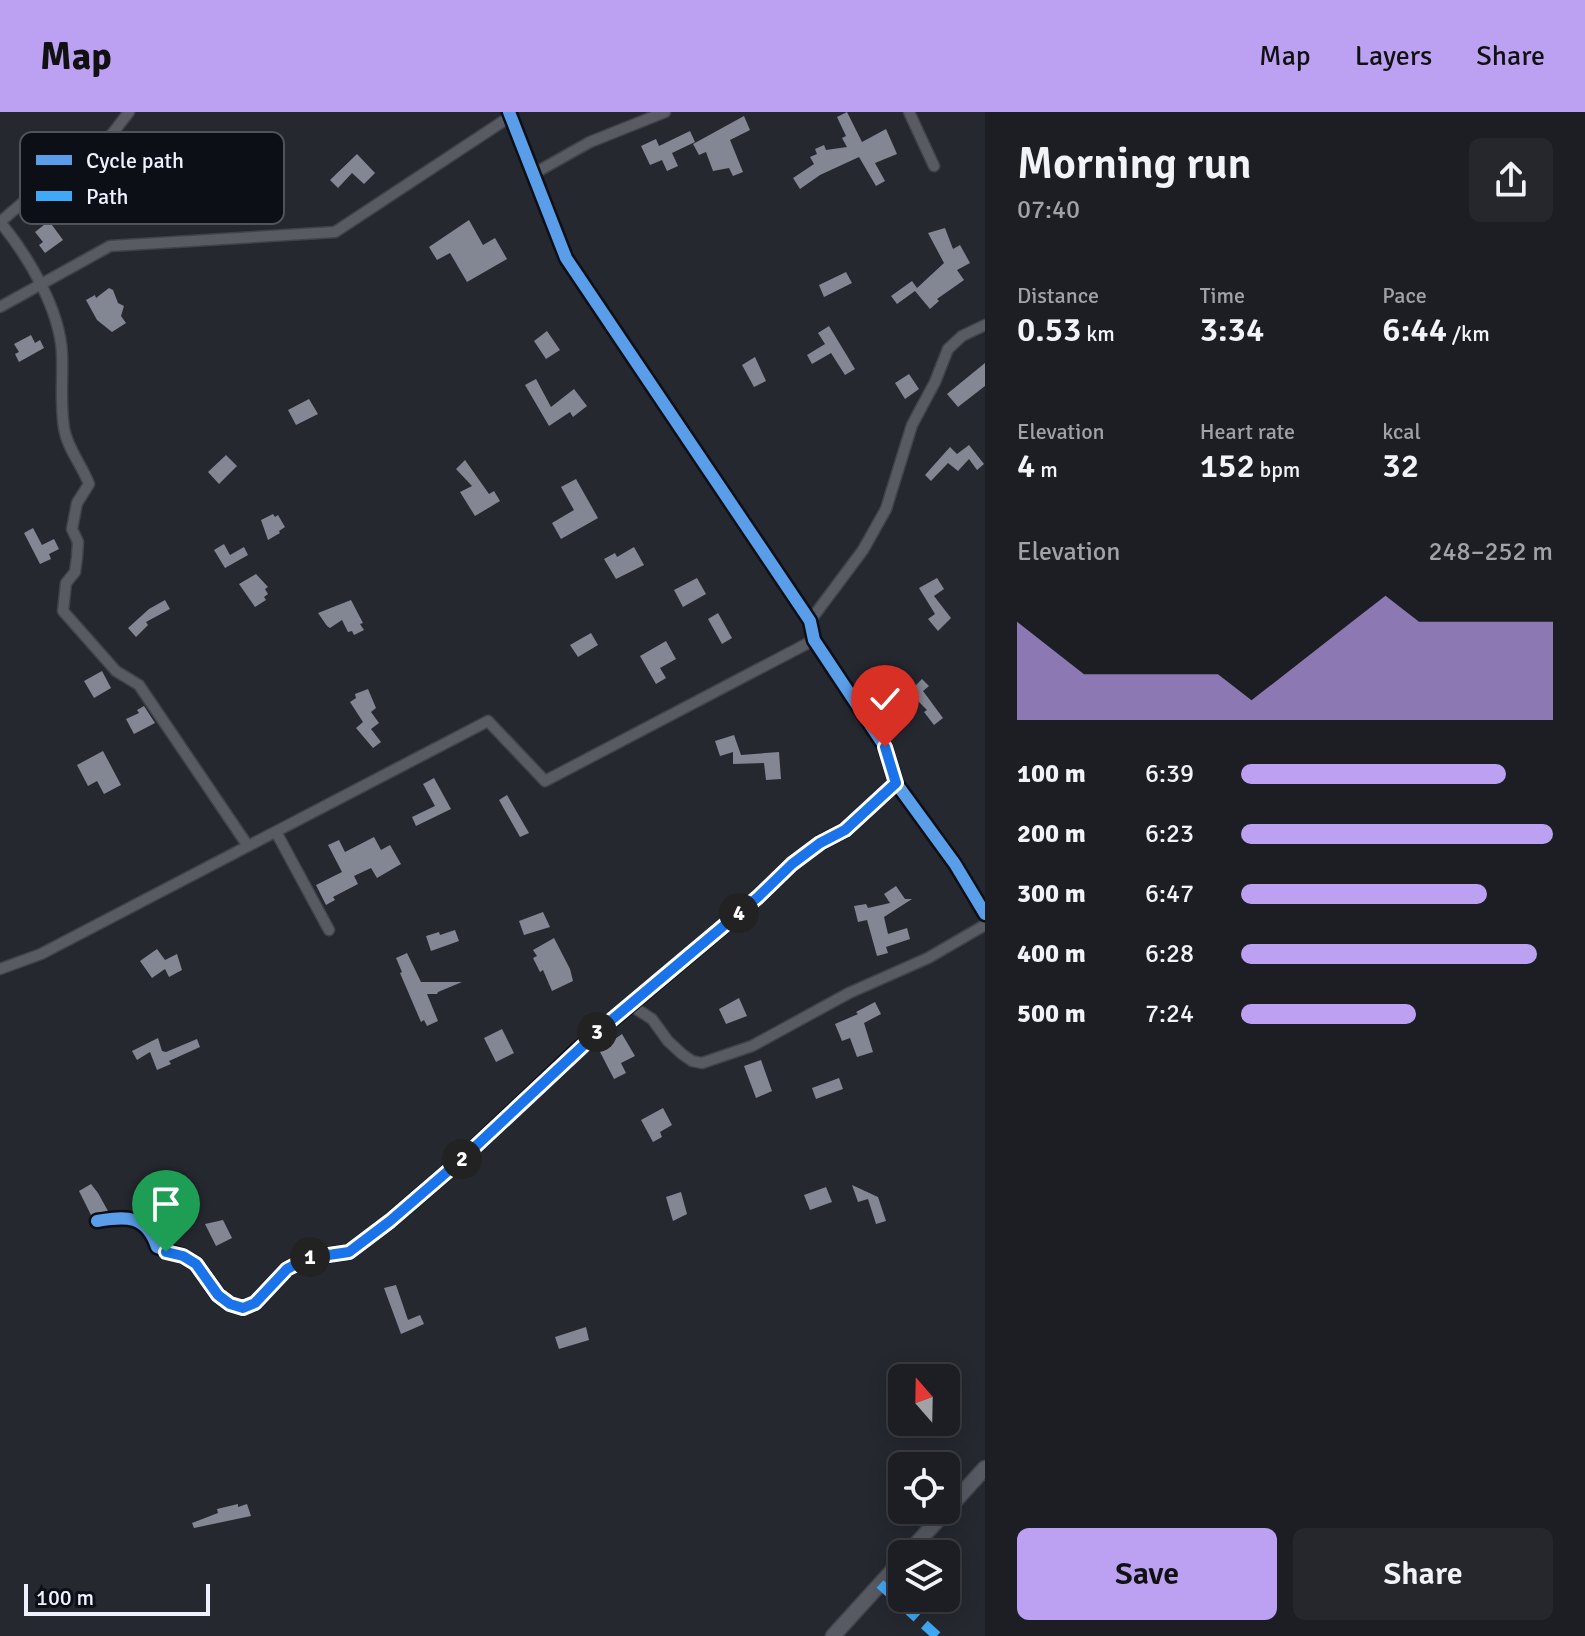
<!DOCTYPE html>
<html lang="en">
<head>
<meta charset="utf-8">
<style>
	body { margin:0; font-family:Signika,sans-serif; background:#25272c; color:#f1f3f6; height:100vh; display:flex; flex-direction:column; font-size:30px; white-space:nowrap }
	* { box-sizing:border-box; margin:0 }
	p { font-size:26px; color:#a0a2a6 }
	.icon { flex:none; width:44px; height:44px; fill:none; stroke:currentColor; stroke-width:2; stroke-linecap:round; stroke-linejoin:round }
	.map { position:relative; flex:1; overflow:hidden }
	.sheet { display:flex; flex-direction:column; background:#1c1e24; width:600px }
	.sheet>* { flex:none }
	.needle { width:52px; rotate:340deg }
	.controls { position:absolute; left:888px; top:1252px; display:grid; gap:16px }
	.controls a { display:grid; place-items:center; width:72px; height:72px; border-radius:12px; background:#1c1e24; box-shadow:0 4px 20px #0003,0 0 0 2px #3a3c41; font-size:40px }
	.scale { position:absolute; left:24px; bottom:20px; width:186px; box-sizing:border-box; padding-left:8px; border:4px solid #eff2fe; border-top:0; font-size:22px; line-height:28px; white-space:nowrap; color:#eff2fe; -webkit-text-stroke:6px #0d0f16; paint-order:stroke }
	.pin { position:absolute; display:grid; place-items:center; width:68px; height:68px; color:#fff; margin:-82px -34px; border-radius:50% 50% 50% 0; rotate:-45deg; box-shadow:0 0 8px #0007 }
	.pin .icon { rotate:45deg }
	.km { position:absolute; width:40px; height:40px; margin:-20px; border-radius:50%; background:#222; color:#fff; font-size:22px; line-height:40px; text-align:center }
	.round { display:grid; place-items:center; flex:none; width:84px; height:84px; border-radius:12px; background:#25272c }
	.headline { display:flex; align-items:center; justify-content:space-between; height:136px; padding:0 32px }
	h1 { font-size:44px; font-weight:600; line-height:60px }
	.metrics { display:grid; grid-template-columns:repeat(3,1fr); gap:12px; height:136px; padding:8px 32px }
	.metrics div { display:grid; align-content:center }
	.metrics b { font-size:34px; font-weight:600 }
	.metrics small { font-size:22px; font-weight:400 }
	.metrics p { font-size:22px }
	.chart { height:224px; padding:16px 32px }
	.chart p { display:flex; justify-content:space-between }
	.chart svg { width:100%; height:144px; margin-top:8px; fill:#bca0f2; opacity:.7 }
	.cta { display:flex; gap:16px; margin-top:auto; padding:16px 32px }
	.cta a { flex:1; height:92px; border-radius:12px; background:#bca0f2; color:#111; font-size:32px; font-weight:600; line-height:92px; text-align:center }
	.cta a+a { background:#25272c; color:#f1f3f6 }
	ul { padding:0 32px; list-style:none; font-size:26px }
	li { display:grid; grid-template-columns:128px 96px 1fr; align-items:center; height:60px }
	li i { height:20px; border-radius:10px; background:#bca0f2 }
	header { display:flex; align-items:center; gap:48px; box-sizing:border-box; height:112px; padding:0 40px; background:#bca0f2; color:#111 }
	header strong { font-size:38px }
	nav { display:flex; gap:44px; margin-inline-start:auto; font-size:28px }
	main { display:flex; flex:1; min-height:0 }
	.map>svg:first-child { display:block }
	.building { fill:#838794 }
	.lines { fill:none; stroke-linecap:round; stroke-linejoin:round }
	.street-casing { stroke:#40434a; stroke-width:13 }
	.secondary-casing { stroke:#40434a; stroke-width:17 }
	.street { stroke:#595b62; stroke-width:10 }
	.secondary { stroke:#575a63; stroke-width:14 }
	.quiet { stroke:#3fa9f5; stroke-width:10; stroke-dasharray:20 10; stroke-linecap:butt }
	.cycleway-casing { stroke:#0d0f16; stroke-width:17 }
	.cycleway { stroke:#5a9eea; stroke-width:12 }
	.route-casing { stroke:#fff; stroke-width:16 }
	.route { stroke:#1a73e8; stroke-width:10 }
	.key { fill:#0d0f16; stroke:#51535c; stroke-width:2 }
	.key-label { font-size:22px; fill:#eff2fe }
</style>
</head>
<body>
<header>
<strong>Map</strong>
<nav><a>Map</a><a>Layers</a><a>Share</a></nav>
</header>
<main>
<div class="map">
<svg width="985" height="1524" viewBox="0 0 985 1524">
	<rect width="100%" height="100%" fill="#262830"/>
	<path class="building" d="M847,0L862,30L886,17L897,42L875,51L885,69L876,74L859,45L820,63L800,77L793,66L814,52L810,45L817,42L815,37L824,33L826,38L847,35L842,26L846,24L837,5Z
		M744,4L750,18L730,28L743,60L733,64L729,56L713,59L706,40L699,43L693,32Z
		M690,19L695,30L672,41L678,54L667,59L662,48L650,53L641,34L656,27L659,34Z
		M357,42L375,61L364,72L352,61L338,76L330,68Z
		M469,108L483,133L495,126L507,147L467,170L450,141L437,148L429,135Z
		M49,109L63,128L45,141L39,133L43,130L35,120Z
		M945,116L953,137L960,133L970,151L957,158L964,168L937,187L939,189L930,197L915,179L897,192L891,184L912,169L917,176L944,151L928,121Z
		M846,160L852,171L824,185L819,173Z
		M109,176L113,178L118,191L124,194L121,204L126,211L112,220L97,208L86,188L95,183L96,186Z
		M829,214L855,257L845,263L831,241L812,252L807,243L825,232L818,221Z
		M547,219L560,238L546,247L534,229Z
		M31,223L35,231L40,228L44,236L19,250L15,242L19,240L14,232Z
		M755,245L766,269L754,275L742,253Z
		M985,251V274L958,295L947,282Z
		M909,262L919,277L905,287L895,271Z
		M536,267L551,295L574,277L587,294L573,305L570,300L549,314L525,273Z
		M309,287L318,302L296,313L288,298Z
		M969,333L984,352L977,358L969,347L958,359L948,351L931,369L925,363L950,335L957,342Z
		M226,343L237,354L219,372L208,360Z
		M465,348L489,382L494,379L500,389L475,404L460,380L472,374L456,357Z
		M576,367L598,406L561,427L552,411L574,398L561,375Z
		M273,402L275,405L278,403L285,415L279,419L280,421L268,428L261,408Z
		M33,416L42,433L54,427L59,437L49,442L51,447L40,452L24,421Z
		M224,432L230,443L244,435L248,443L225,456L214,438Z
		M634,435L644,453L616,467L604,447L615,441L617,445Z
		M256,462L268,475L265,477L268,482L264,485L266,488L255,495L239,472Z
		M697,466L706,482L683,495L674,478Z
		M937,466L944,477L934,484L951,506L938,519L928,507L935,502L919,476Z
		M165,488L170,497L146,510L148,513L136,525L128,516L149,497Z
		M351,488L363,511L360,512L364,518L354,523L352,519L348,520L342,508L330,516L327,514L318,501Z
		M718,501L732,526L722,532L708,507Z
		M591,521L598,533L578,545L570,533Z
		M666,529L676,547L660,556L666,566L656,572L640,544Z
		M102,559L111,576L94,586L84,569Z
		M922,567L929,574L923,579L943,606L934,613L924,600L927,598L909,580Z
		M368,577L376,596L371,600L379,611L371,617L381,630L373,636L356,616L363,610L350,590L356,586L355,582Z
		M144,594L155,611L134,622L126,607L139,601L137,598Z
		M734,623L741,643L779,640L781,667L766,668L764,651L733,652V640L720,644L715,629Z
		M103,639L121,673L104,682L97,669L88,674L77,653Z
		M434,666L451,697L416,714L412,705L435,694L423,672Z
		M507,683L529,721L520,725L499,688Z
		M374,725L381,738L390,733L401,752L377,766L371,756L354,764L358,772L333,785L335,788L326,793L316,773L342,760L328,733L339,728L345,740Z
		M896,774L905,787H912L884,805L888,822L907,816L910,827L886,835L888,841L877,844L867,808L858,810L854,794L866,792L868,796L890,791L884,782Z
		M543,800L550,815L524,823L519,809Z
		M455,818L459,829L431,839L426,824L439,820L440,823Z
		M554,826L570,857L573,869L552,879L543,858L540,860L533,846L537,844L533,838Z
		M157,837L165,848L177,842L182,858L169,865L165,857L152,866L140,849Z
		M407,841L421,870H462L438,880L437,882H427L438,909L427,914L424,908L421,910L400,861L402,860L396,846Z
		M739,886L747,904L726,912L719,897Z
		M875,890L881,902L864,911L873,940L857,945L850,926L842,929L835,912L858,902L856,900Z
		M502,917L514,941L496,950L484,926Z
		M622,922L635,944L621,951L626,961L614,967L599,938Z
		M158,926L162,939L166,940L197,927L200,935L169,949L171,952L157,958L150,940L137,948L132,939Z
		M761,948L772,979L756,986L744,954Z
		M839,966L843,977L816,987L812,976Z
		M663,996L672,1013L660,1020L662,1025L653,1030L641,1008Z
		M91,1072L98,1081L108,1099L91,1103L79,1079Z
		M852,1073L878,1085L886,1109L876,1112L868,1087L858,1090Z
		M826,1075L832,1090L810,1098L804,1083Z
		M681,1080L687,1102L673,1109L666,1085Z
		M223,1108L232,1126L216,1134L205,1112Z
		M396,1173L408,1208L420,1203L424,1212L401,1222L384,1176Z
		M586,1215L589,1228L559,1237L555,1225Z
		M238,1392V1395L247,1392L251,1404L194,1416L192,1411L218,1401L217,1397Z"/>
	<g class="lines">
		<defs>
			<path id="street" d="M129,0L105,31L35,80L0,110C28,144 60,197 62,242C63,267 60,291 64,316C67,336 82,353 89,372L77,391L72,417L78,430L77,445L75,460L66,471L63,499L116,559L139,573L248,734
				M509,0L566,146L810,509L814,528L885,635L896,671L955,752L985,802
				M909,0L934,54
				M533,62L590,30L665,0
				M0,195L110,134L335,120L511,4
				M810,509L863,438L886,397L912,313L935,270L948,237L962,224L985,213
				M276,720L329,818
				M0,857L41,842L488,609L545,669L814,528
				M630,893L652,907L668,929L682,942L692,949L702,951L752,934L849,881L928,846L985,813
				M97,1109C127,1104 146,1103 157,1135L183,1144L196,1152L218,1183L230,1192L243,1196L255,1191L287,1157L308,1146L349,1140L390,1109L462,1047L577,938L758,785L792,752L820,731L845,718L896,671"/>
			<path id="secondary" d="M907,1442L985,1356
				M833,1524L902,1448"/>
		</defs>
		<use href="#street" class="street-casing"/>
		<use href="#secondary" class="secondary-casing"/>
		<use href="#street" class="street"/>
		<use href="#secondary" class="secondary"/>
		<path class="quiet" d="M880,1472L937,1524"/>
		<defs>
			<path id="cycleway" d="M509,0L566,146L810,509L814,528L885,635L896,671L955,752L985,802
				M97,1109C127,1104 146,1103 157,1135L183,1144L196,1152L218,1183L230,1192L243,1196L255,1191L287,1157L308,1146L349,1140L390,1109L462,1047L577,938L758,785L792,752L820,731L845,718L896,671"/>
		</defs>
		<use href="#cycleway" class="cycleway-casing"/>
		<use href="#cycleway" class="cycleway"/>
	</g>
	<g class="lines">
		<defs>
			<path id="route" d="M166,1140L183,1144L196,1152L218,1183L230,1192L243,1196L255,1191L287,1157L308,1146L349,1140L390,1109L462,1047L602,916L758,785L792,752L820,731L845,718L896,671L885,635"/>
		</defs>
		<use href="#route" class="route-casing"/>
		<use href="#route" class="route"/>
	</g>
	<rect x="20" y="20" width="264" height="92" rx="12" class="key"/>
	<rect x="36" y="43" width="36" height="10" fill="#5a9eea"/>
	<rect x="36" y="79" width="36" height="10" fill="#3fa9f5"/>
	<g class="key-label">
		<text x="86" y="56">Cycle path</text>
		<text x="86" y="92">Path</text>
	</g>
</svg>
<div class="controls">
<a><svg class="needle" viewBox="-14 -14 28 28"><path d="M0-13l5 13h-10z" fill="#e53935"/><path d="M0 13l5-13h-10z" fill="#a0a2a6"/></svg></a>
<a><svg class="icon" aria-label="locate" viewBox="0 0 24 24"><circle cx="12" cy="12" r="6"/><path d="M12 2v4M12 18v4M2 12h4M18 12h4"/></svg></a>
<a><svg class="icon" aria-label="layers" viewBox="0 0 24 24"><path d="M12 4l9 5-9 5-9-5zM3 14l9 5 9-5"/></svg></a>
</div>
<div class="scale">100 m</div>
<div class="pin" style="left:166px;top:1140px;background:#1e9e55"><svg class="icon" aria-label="arrive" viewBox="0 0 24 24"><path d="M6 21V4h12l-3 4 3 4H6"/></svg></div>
<div class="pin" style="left:885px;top:635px;background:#d93025"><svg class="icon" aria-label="check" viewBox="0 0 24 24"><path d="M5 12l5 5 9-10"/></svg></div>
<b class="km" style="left:310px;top:1145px">1</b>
<b class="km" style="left:462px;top:1047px">2</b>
<b class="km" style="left:597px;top:920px">3</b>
<b class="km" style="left:739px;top:801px">4</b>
</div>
<section class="sheet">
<div class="headline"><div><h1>Morning run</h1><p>07:40</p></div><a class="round"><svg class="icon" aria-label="share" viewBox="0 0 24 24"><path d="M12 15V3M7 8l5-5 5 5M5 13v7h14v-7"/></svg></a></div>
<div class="metrics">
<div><p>Distance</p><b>0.53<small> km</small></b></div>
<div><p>Time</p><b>3:34</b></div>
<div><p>Pace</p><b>6:44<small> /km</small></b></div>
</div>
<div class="metrics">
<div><p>Elevation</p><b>4<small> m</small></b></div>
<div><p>Heart rate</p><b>152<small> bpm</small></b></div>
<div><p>kcal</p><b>32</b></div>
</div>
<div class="chart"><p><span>Elevation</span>248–252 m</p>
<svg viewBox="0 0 160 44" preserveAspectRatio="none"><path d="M0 44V14L10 22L20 30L30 30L40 30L50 30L60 30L70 38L80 30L90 22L100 14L110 6L120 14L130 14L140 14L150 14L160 14V44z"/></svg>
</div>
<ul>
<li><b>100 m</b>6:39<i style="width:85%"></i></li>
<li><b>200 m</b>6:23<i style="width:100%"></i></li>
<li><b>300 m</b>6:47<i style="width:79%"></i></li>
<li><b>400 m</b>6:28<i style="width:95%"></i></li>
<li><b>500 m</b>7:24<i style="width:56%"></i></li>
</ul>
<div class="cta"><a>Save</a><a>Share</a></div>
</section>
</main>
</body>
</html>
